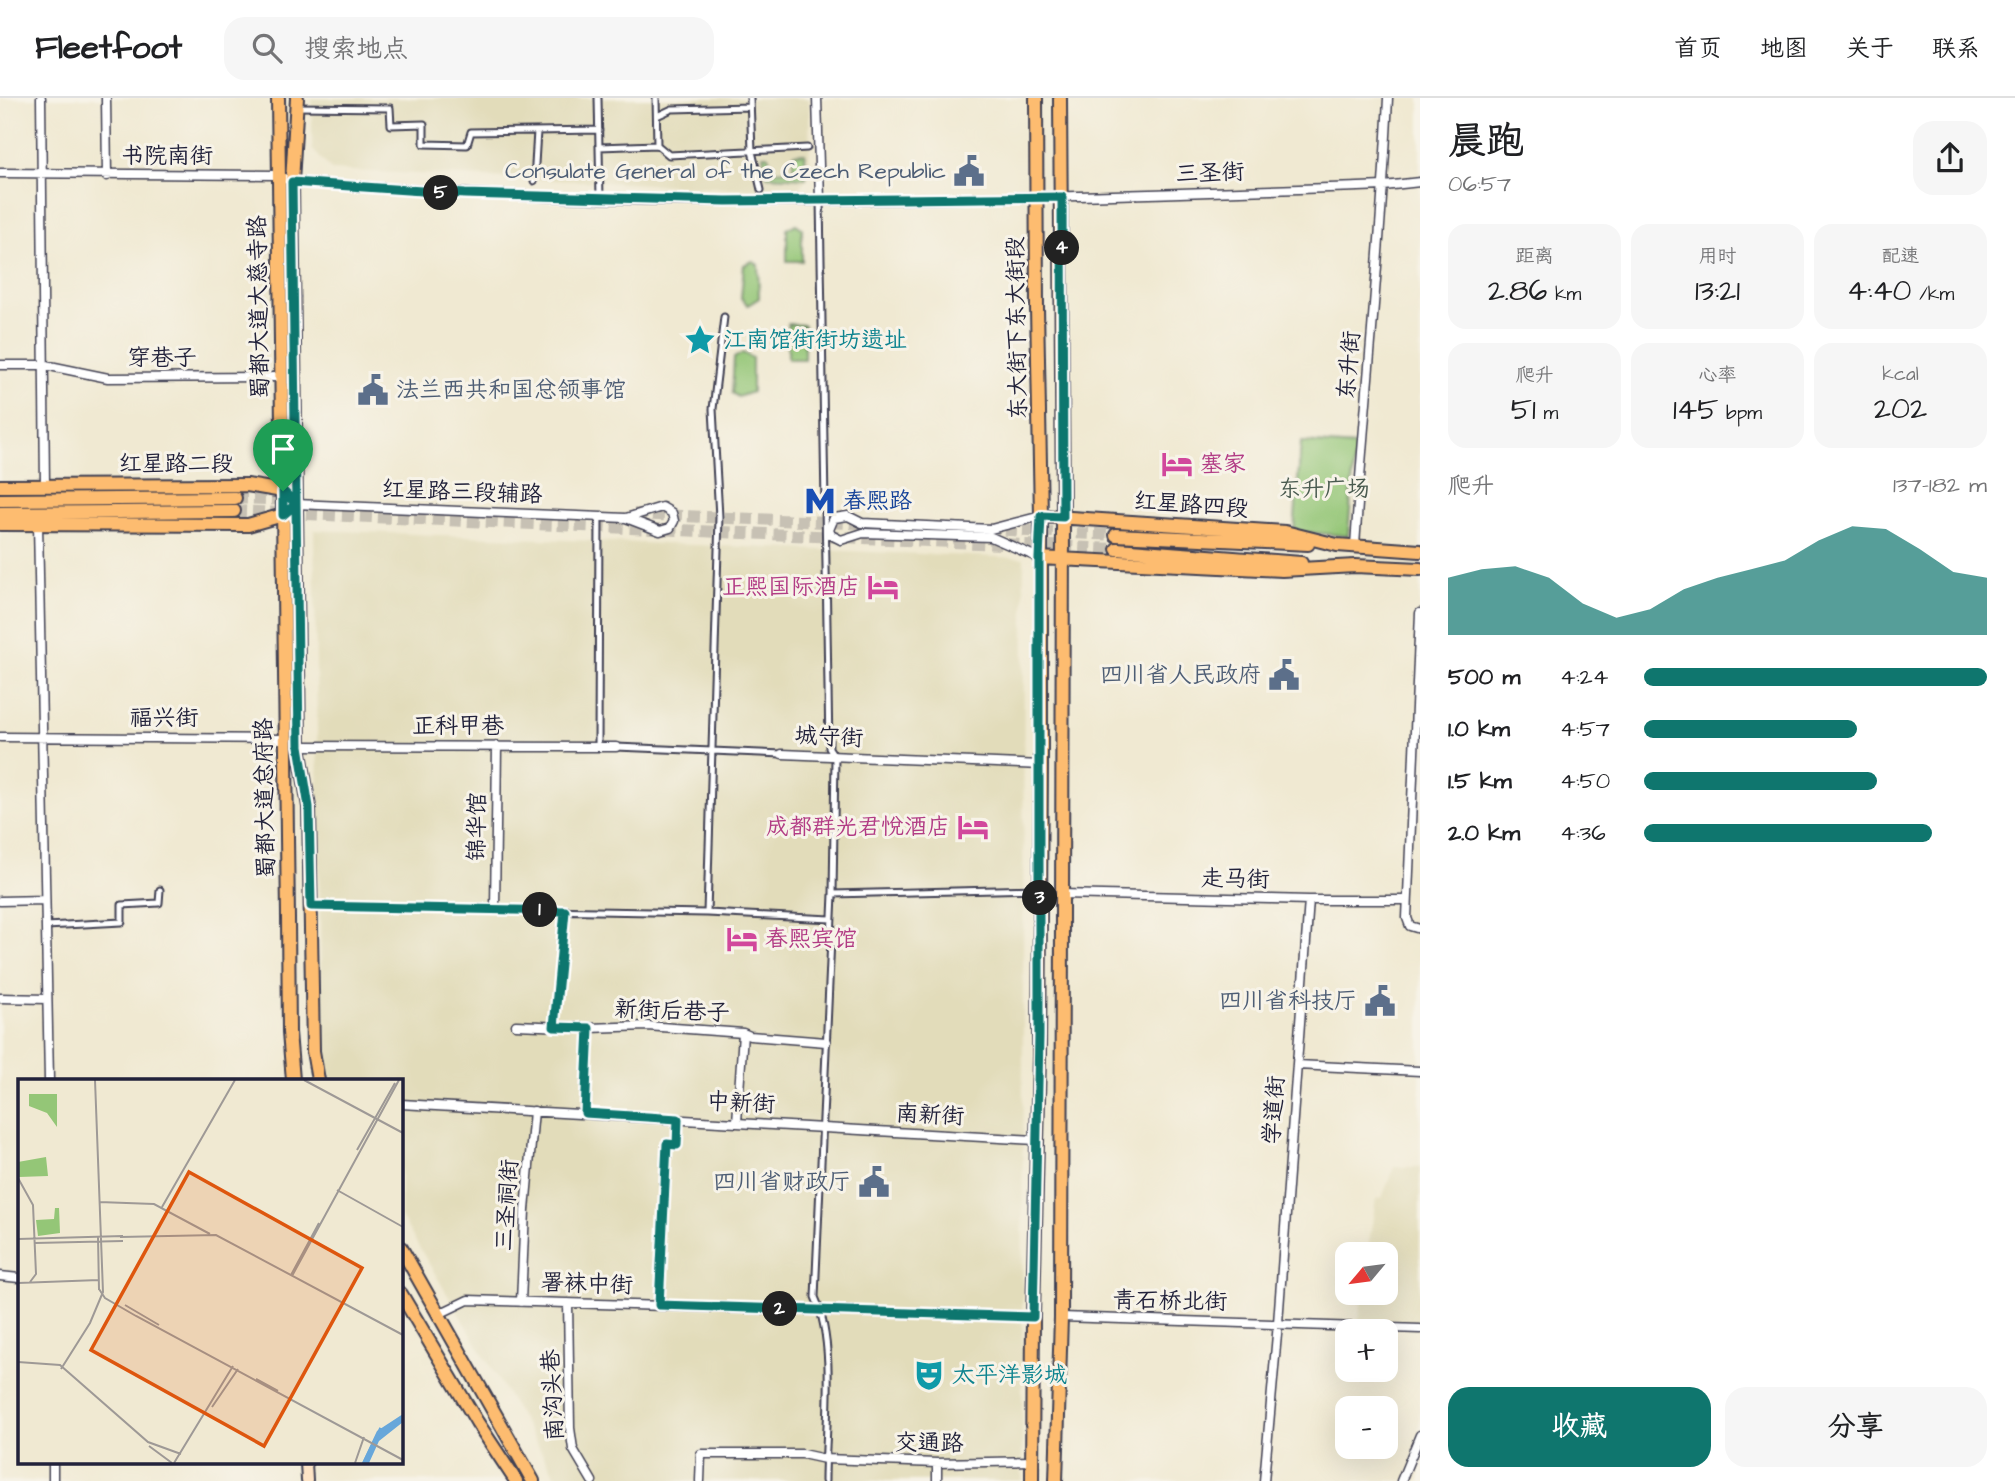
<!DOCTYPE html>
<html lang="zh">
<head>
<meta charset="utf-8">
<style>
	body { margin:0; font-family:"Architects Daughter","LXGW WenKai TC",sans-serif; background:#f6f6f6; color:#202124; height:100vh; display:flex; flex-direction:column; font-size:26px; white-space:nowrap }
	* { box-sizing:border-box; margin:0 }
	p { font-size:23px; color:#757577 }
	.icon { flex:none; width:38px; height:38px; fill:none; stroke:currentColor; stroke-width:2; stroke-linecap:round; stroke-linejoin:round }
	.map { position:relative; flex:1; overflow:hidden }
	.side { display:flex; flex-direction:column; background:#fff; width:595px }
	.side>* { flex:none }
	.needle { width:46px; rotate:241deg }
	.buttons { position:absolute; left:1335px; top:1144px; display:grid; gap:14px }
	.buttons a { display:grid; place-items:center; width:63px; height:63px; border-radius:14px; background:#fff; box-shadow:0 7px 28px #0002; font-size:35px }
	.pin { position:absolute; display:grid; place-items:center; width:60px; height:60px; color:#fff; margin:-72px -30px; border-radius:50% 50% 50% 0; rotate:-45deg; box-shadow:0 0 7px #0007 }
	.pin .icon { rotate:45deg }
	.km { position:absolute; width:35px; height:35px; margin:-18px; border-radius:50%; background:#222; color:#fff; font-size:19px; line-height:35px; text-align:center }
	.round { display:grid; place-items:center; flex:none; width:74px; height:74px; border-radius:21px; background:#f6f6f6 }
	.head { display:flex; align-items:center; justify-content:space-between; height:119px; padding:0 28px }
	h1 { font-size:38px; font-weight:600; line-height:52px }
	.stats { display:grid; grid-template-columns:repeat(3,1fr); gap:10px; height:119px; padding:7px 28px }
	.stats div { display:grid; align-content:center; border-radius:18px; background:#f6f6f6; text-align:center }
	.stats b { font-size:30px; font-weight:600 }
	.stats small { font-size:19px; font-weight:400 }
	.stats p { font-size:19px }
	.chart { height:196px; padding:14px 28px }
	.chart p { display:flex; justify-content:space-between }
	.chart svg { width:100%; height:126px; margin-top:7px; fill:#0f766e; opacity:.7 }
	.cta { display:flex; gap:14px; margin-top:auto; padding:14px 28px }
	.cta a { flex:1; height:80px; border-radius:21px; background:#0f766e; color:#fff; font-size:28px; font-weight:600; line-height:80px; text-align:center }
	.cta a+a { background:#f6f6f6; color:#202124 }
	ul { padding:0 28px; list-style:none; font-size:23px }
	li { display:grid; grid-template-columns:112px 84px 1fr; align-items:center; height:52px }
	li i { height:18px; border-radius:9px; background:#0f766e }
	header { display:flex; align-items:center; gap:42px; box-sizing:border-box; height:98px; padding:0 35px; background:#fff; border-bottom:2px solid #e0e0e0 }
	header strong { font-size:33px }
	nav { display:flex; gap:38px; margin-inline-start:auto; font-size:24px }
	.search { width:490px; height:63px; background:#f6f6f6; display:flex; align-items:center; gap:18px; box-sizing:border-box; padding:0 24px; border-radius:21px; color:#757577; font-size:26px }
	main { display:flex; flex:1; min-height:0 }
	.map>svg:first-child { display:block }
	.built { fill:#e2dcba }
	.green { fill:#94c677; stroke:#5b7459; stroke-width:2 }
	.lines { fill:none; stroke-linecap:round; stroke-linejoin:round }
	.primary-tunnel { stroke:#c7c1b4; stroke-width:12; stroke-dasharray:12 6; stroke-linecap:butt }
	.pedestrian-casing { stroke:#414052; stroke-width:9 }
	.minor-casing { stroke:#414052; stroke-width:11 }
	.secondary-casing { stroke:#414052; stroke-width:14 }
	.primary-casing { stroke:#414052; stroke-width:16 }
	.pedestrian { stroke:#fff; stroke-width:5 }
	.minor { stroke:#fff; stroke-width:8 }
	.secondary { stroke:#fee4c6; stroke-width:10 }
	.primary { stroke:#fdbc70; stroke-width:12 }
	.route-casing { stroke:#fff; stroke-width:14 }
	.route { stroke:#0f766e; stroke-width:9 }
	.labels { text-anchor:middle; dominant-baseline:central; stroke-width:6; stroke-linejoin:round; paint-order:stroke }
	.street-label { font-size:23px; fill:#22223b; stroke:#f7f3e8 }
	.service-label { font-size:23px; fill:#4e5e75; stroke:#f7f3e8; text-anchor:end }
	.culture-label { font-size:23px; fill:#0d838f; stroke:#f7f3e8; text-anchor:start }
	.hotel-label { font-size:23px; fill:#b23c85; stroke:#f7f3e8; text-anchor:start }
	.park-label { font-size:23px; fill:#4a5b50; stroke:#f7f3e8 }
	.transit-label { font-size:23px; fill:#164399; stroke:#f7f3e8; text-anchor:start }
	.inset-river { fill:none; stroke:#68a7da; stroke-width:3.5 }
	.inset-road { fill:none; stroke:#9e9996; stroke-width:2 }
	.view { fill:#de560e; fill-opacity:0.15; stroke:#de560e; stroke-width:3.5 }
	.inset-edge { fill:none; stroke:#22223b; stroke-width:3.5 }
</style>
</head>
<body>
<header>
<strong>Fleetfoot</strong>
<div class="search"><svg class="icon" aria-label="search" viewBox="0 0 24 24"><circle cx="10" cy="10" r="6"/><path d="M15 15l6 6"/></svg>搜索地点</div>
<nav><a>首页</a><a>地图</a><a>关于</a><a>联系</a></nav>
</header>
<main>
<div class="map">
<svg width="1420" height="1383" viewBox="0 0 1420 1383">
	<rect width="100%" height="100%" fill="#f7f3e8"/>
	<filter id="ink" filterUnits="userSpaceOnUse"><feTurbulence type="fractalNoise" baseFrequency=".0143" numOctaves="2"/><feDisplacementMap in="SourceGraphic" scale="14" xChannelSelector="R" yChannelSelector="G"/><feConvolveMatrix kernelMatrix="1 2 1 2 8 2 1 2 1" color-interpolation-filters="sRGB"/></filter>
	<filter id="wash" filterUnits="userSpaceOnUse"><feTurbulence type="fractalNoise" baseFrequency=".00686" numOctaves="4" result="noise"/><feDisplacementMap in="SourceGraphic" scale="28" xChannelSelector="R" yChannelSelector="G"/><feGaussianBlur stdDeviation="1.57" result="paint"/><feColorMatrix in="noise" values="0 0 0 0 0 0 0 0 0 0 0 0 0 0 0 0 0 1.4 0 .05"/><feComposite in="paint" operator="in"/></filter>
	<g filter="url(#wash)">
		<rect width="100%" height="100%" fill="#f0e9d2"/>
		<path class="built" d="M312,0H809L810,76L797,93L331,72L312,51Z
			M314,432L1024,460L1022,1383H559L401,1119V982H332L322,954Z
			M1394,1069H1420V1225L1359,1222L1362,1195H1386V1157H1367L1376,1101L1382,1100Z"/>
		<path class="green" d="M805,55L806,80L767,78L763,57H768L773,73L793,72V56Z
			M796,126L802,130V163H787V131Z
			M753,163L758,167L759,200L748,207L741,200L744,167Z
			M788,226L804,227V261H788Z
			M743,255L752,260V294L738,299L732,295L734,260Z
			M1301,344L1355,348L1348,438L1294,433Z"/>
	</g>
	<g filter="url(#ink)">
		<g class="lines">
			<path class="primary-tunnel" d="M235,400L294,402
				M234,413L1117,451
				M634,416L871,426
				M987,431L1116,437"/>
			<defs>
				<path id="pedestrian" d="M598,0L600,100
					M656,0L657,47
					M750,0L752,53L761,92
					M297,9L390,10L391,27L424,26V46L467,47L471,34L599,32
					M657,18L672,11L750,9
					M599,49L657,47L669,57L807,50
					M534,83L537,33
					M820,102L829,650L835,659L833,796L815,1199C837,1248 825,1329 825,1383
					M598,648L599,419
					M616,649L782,656
					M833,796L1040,791
					M311,808L707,815L831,821
					M707,815L719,419L713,311L724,219
					M46,828L122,824V807L159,805L160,792
					M554,929L565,812"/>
				<path id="minor" d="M41,0L45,388
					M106,0L107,78
					M817,0L820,102
					M0,75L278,77L292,84C436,94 580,103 725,103C945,103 1164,96 1384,88L1420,84
					M0,267H45L108,280L281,279
					M296,406L626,420L662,409L672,415L674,423L670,430L660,433L626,420
					M38,426L49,982
					M1355,448C1365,299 1381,150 1388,0
					M1039,460L991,439L863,435L841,442L831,437L829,432L834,420L848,418L862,425L991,431L1041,418
					M1420,515L1407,820L1410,828L1420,831
					M0,639L286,641
					M299,648L616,649
					M782,656L1041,667
					M1061,796L1309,802H1407
					M0,803L45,802
					M495,811L497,648
					M0,900L47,901
					M516,927L589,930L647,928L743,935L750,938L826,944
					M1297,967L1420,973
					M401,1006L1036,1042
					M585,1015L589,930
					M737,1024L743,935
					M0,1178L19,1180
					M521,1204L525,1112L534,1013
					M568,1205L570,1330L573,1351L592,1383
					M659,1207L667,1046L677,1047L678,1021
					M439,1216L468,1202L1033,1219
					M1061,1219L1420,1231
					M937,1365V1383
					M53,1383V1364
					M700,1383L701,1356H802L825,1361L937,1365L1032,1363
					M1264,1383L1278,1225L1309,802
					M1401,1383L1420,1337"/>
				<path id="secondary" d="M306,1364L307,1383"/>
				<path id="primary" d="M278,0L288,820L289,934L293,982
					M297,0L292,84L299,648L309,709L313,953L318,982
					M0,388L247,387L283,393L288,398
					M0,402L235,400
					M0,415L234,413
					M1041,418L1285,434L1337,447L1420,453
					M0,426L248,427L283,417L288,413
					M1116,437L1308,446
					M1117,451L1301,465
					M1039,460L1282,472L1355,468L1420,471
					M401,1150L533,1383
					M401,1196L477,1324L516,1383
					M1032,1383L1033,1219L1039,958L1041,667V418L1037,210L1036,0
					M1056,1383L1061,1219L1063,419L1060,0"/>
			</defs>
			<use href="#pedestrian" class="pedestrian-casing"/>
			<use href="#minor" class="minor-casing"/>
			<use href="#secondary" class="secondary-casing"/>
			<use href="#primary" class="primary-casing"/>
			<use href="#pedestrian" class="pedestrian"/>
			<use href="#minor" class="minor"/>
			<use href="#secondary" class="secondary"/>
			<use href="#primary" class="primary"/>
		</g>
	</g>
	<g class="lines" filter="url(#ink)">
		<defs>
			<path id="route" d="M283,393V417L296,406L299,648L309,709L311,808L565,813L554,929L589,930L585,1015L678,1021L677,1047L667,1046L659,1207L1033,1219L1039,938V460L1041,418L1063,419L1062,99L726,103L465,96L292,84L296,406L283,393"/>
		</defs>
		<use href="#route" class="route-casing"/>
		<use href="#route" class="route"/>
	</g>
	<defs>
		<symbol id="civic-bare" viewBox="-9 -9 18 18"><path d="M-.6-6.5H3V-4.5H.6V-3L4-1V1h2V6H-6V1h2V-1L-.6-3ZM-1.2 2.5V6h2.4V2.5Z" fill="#5c6f8a" stroke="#f7f3e8" stroke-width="2.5" paint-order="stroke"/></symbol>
		<symbol id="sight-bare" viewBox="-9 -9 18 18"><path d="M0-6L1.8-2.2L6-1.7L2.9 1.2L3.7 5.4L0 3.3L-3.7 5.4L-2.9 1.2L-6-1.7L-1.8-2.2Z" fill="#0f9aa8" stroke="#f7f3e8" stroke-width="2.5" paint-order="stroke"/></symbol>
		<symbol id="hotel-bare" viewBox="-9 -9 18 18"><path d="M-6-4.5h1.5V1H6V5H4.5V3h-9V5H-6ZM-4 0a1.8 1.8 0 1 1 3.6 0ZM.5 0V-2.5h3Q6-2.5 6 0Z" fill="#d1479c" stroke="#f7f3e8" stroke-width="2.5" paint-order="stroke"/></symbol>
		<symbol id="metro-bare" viewBox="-9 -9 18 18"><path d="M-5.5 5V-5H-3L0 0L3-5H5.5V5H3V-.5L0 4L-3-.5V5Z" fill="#1a4fb4" stroke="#f7f3e8" stroke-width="2.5" paint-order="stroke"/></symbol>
		<symbol id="theatre-bare" viewBox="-9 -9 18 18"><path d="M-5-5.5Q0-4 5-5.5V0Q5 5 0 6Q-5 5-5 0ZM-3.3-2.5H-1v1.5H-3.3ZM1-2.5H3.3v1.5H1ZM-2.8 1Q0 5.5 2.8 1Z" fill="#0f9aa8" stroke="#f7f3e8" stroke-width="2.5" paint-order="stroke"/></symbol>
	</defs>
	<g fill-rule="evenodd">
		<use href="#civic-bare" x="947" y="51" width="44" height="44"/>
		<use href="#sight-bare" x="678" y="220" width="44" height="44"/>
		<use href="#civic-bare" x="351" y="270" width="44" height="44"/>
		<use href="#hotel-bare" x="1155" y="344" width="44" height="44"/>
		<use href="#metro-bare" x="798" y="381" width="44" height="44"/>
		<use href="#hotel-bare" x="861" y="467" width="44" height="44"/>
		<use href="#civic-bare" x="1262" y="555" width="44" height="44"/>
		<use href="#hotel-bare" x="951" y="707" width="44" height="44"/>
		<use href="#hotel-bare" x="720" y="819" width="44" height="44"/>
		<use href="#civic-bare" x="1358" y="881" width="44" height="44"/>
		<use href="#civic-bare" x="852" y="1062" width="44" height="44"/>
		<use href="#theatre-bare" x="907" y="1255" width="44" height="44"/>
	</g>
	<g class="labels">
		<g class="street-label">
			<text x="167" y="58">书院南街</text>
			<text transform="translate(1210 75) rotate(-2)">三圣街</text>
			<text transform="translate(259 209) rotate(-91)">蜀都大道大慈寺路</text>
			<text transform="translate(1017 230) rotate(-91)">东大街下东大街段</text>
			<text x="162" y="260">穿巷子</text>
			<text transform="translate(1349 267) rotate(-85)">东升街</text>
			<text x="176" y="366">红星路二段</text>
			<text transform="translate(462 394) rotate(2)">红星路三段辅路</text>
			<text transform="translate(1191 407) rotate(4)">红星路四段</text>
			<text x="164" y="620">福兴街</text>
			<text x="458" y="628">正科甲巷</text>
			<text transform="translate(829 639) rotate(3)">城守街</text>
			<text transform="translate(265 700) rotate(-91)">蜀都大道总府路</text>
			<text transform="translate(477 729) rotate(-89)">锦华馆</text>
			<text transform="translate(1235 781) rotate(1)">走马街</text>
			<text transform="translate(672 913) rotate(2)">新街后巷子</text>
			<text transform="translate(741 1005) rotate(3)">中新街</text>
			<text transform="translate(1274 1012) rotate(-86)">学道街</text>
			<text transform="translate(930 1017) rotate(3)">南新街</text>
			<text transform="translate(507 1107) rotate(-86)">三圣祠街</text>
			<text transform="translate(587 1186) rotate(2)">署袜中街</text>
			<text transform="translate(1170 1203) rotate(1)">青石桥北街</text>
			<text transform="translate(553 1297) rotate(-93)">南沟头巷</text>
			<text transform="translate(929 1345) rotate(1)">交通路</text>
		</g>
		<g class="service-label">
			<text x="946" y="73">Consulate General of the Czech Republic</text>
			<text x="396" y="292" text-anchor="start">法兰西共和国总领事馆</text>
			<text x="1261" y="577">四川省人民政府</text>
			<text x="1357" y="903">四川省科技厅</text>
			<text x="851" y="1084">四川省财政厅</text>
		</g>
		<g class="culture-label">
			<text x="723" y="242">江南馆街街坊遗址</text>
			<text x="952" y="1277">太平洋影城</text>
		</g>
		<g class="hotel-label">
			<text x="1200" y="366">塞家</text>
			<text x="860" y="489" text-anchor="end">正熙国际酒店</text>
			<text x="950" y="729" text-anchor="end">成都群光君悦酒店</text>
			<text x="765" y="841">春熙宾馆</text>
		</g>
		<g class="park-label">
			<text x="1324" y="391">东升广场</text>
		</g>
		<g class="transit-label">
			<text x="843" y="403">春熙路</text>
		</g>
	</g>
	<g transform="translate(18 981)">
		<rect width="385" height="385" fill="#f0e9d2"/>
		<path d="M11,15H39V48L29,34L11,27ZM28,78L30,97L1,98L0,83ZM37,129H41L42,154L20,157L18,141L36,140Z" fill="#94c677"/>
		<path d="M385,335V343L361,362L351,384H344L359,352Z" fill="#68a7da"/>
		<path class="inset-river" d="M366,351L385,339M346,384L363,349"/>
		<path class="inset-road" d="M286,1L385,54M339,71L377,4M0,99L15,126L18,195L12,203M319,111L385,148M81,123L136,125L192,155M144,128L217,1M80,158L81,211M102,158L198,156L385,256M0,160L105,157M17,164L105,162M273,196L301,144M274,197L381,1M0,204L81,201M81,210L87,219L118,237L385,381M107,226L141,246M0,283L42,286L130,363L163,375M43,290L72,244L85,213L77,1M238,300L260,312M194,328L220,290M131,367L154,384M156,384L215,287M337,384L346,358"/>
		<path class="view" d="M171,93L344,189L246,367L73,271Z"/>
		<rect width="385" height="385" class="inset-edge"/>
	</g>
</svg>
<div class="buttons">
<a><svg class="needle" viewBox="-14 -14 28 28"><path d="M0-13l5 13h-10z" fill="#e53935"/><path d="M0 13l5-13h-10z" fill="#757577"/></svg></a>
<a>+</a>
<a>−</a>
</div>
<div class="pin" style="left:283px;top:393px;background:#1e9e55"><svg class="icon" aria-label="arrive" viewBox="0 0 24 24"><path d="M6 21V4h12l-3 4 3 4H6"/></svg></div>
<b class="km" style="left:540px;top:812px">1</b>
<b class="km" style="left:780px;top:1211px">2</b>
<b class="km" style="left:1040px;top:800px">3</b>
<b class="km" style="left:1062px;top:150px">4</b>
<b class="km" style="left:441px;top:95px">5</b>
</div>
<section class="side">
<div class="head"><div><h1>晨跑</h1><p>06:57</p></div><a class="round"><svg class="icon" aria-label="share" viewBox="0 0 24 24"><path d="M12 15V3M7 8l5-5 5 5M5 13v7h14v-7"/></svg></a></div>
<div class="stats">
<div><p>距离</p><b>2.86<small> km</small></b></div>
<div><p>用时</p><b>13:21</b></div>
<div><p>配速</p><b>4:40<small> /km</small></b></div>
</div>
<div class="stats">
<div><p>爬升</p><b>51<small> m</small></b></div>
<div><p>心率</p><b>145<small> bpm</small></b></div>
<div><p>kcal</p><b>202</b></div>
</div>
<div class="chart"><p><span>爬升</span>137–182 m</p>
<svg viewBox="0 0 160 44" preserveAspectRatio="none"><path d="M0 44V24L10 21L20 20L30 24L40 33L50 38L60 35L70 28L80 24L90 21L100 18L110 11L120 6L130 7L140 14L150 22L160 24V44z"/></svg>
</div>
<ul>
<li><b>500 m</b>4:24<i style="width:100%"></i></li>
<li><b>1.0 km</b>4:57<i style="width:62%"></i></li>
<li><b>1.5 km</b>4:50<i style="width:68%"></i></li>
<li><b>2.0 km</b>4:36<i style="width:84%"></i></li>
</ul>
<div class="cta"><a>收藏</a><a>分享</a></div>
</section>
</main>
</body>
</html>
